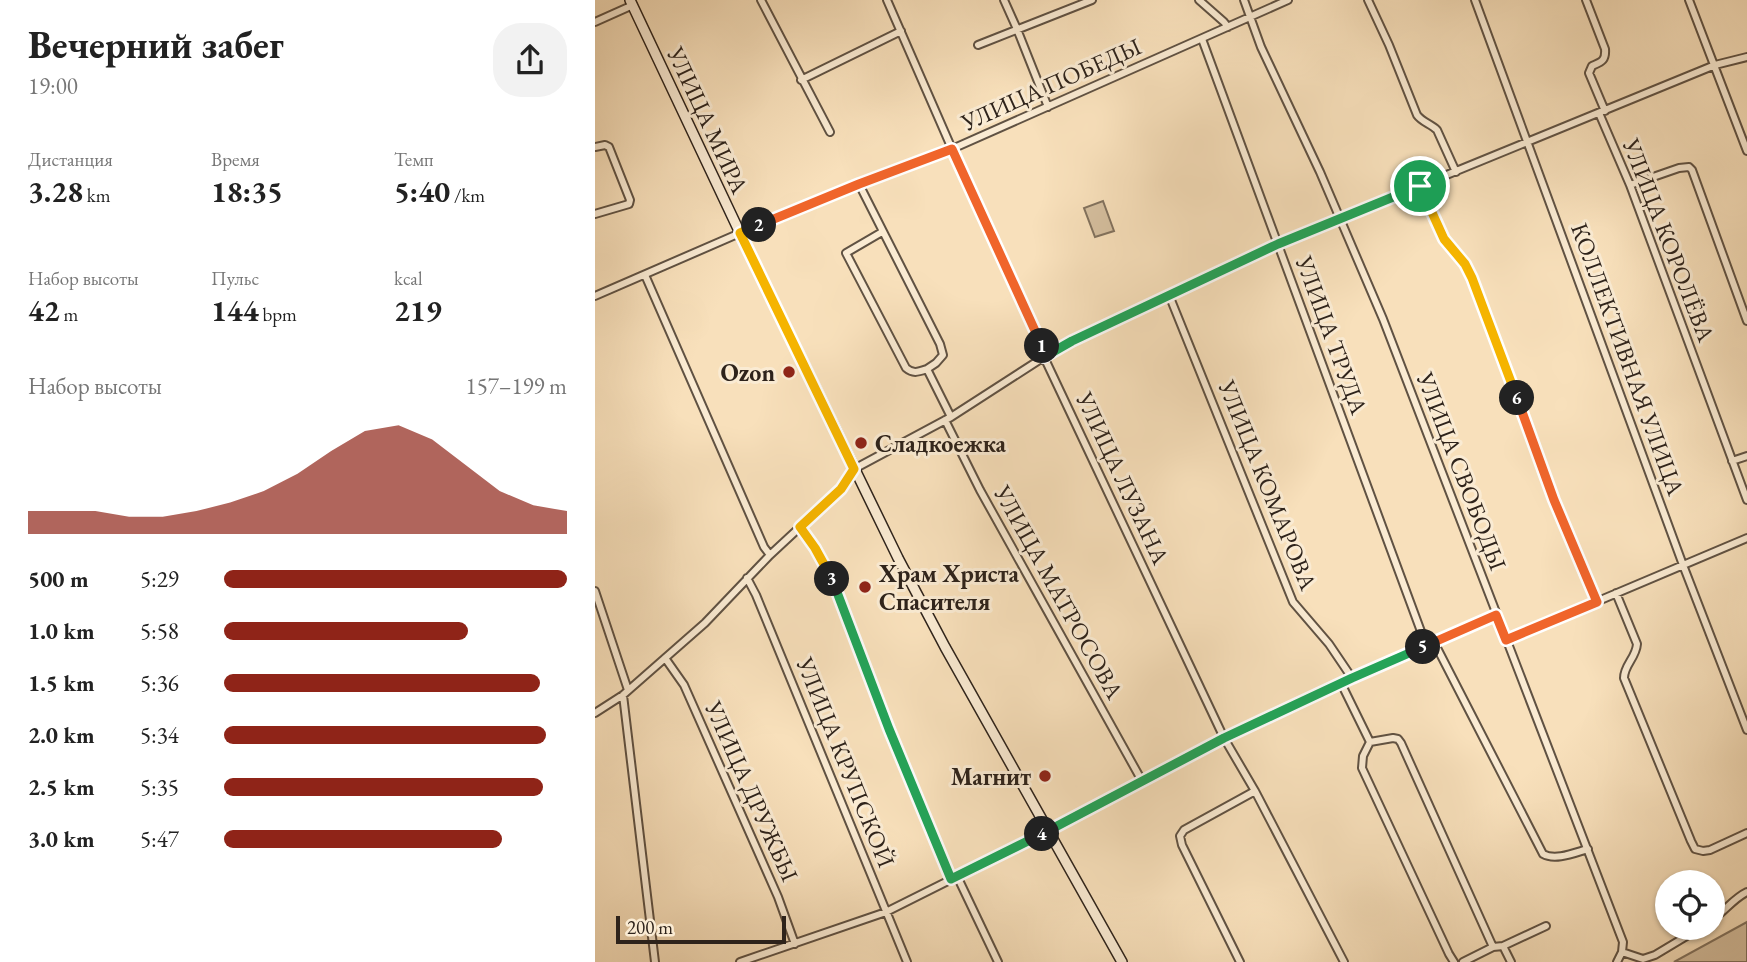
<!DOCTYPE html>
<html lang="ru">
<head>
<meta charset="utf-8">
<style>
	body { margin:0; font-family:"EB Garamond",serif; background:#f2f2f2; color:#222; height:100vh; display:flex; flex-direction:column; font-size:26px; white-space:nowrap }
	* { box-sizing:border-box; margin:0 }
	p { font-size:23px; color:#767676 }
	.icon { flex:none; width:38px; height:38px; fill:none; stroke:currentColor; stroke-width:2; stroke-linecap:round; stroke-linejoin:round }
	.map { position:relative; flex:1; overflow:hidden }
	.sheet { display:flex; flex-direction:column; background:#fff; width:595px }
	.sheet>* { flex:none }
	.buttons { position:absolute; left:1060px; top:870px; display:grid; gap:14px }
	.buttons a { display:grid; place-items:center; width:70px; height:70px; border-radius:50%; background:#fff; box-shadow:0 2px 5px #0004; font-size:35px }
	.scale { position:absolute; left:21px; bottom:18px; width:170px; box-sizing:border-box; padding-left:7px; border:4px solid #2e231b; border-top:0; font-size:19px; line-height:24px; white-space:nowrap; color:#2e231b; -webkit-text-stroke:5px #faebd3; paint-order:stroke }
	.pin { position:absolute; display:grid; place-items:center; width:60px; height:60px; color:#fff; margin:-30px; border:4px solid #fff; border-radius:50%; box-shadow:0 2px 7px #0007 }
	.km { position:absolute; width:35px; height:35px; margin:-18px; border-radius:50%; background:#222; color:#fff; font-size:19px; line-height:35px; text-align:center }
	.round { display:grid; place-items:center; flex:none; width:74px; height:74px; border-radius:28px; background:#f2f2f2 }
	.headline { display:flex; align-items:center; justify-content:space-between; height:119px; padding:0 28px }
	h1 { font-size:38px; font-weight:700; line-height:52px }
	.stats { display:grid; grid-template-columns:repeat(3,1fr); gap:10px; height:119px; padding:7px 28px }
	.stats div { display:grid; align-content:center }
	.stats b { font-size:30px; font-weight:700 }
	.stats small { font-size:19px; font-weight:400 }
	.stats p { font-size:19px }
	.chart { height:196px; padding:14px 28px }
	.chart p { display:flex; justify-content:space-between }
	.chart svg { width:100%; height:126px; margin-top:7px; fill:#8f2418; opacity:.7 }
	ul { padding:0 28px; list-style:none; font-size:23px }
	li { display:grid; grid-template-columns:112px 84px 1fr; align-items:center; height:52px }
	li i { height:18px; border-radius:9px; background:#8f2418 }
	main { display:flex; flex:1; min-height:0 }
	.map>svg:first-child { display:block }
	.green { fill:#d6c0a0; stroke:#82725e; stroke-width:2 }
	.lines { fill:none; stroke-linecap:round; stroke-linejoin:round }
	.minor-casing { stroke:#605243; stroke-width:10 }
	.secondary-casing { stroke:#2e231b; stroke-width:12 }
	.minor { stroke:#faebd3; stroke-width:6 }
	.secondary { stroke:#faebd3; stroke-width:9 }
	.split-1-casing { stroke:#fff; stroke-width:14 }
	.split-2-casing { stroke:#fff; stroke-width:14 }
	.split-3-casing { stroke:#fff; stroke-width:14 }
	.split-4-casing { stroke:#fff; stroke-width:14 }
	.split-5-casing { stroke:#fff; stroke-width:14 }
	.split-6-casing { stroke:#fff; stroke-width:14 }
	.split-7-casing { stroke:#fff; stroke-width:14 }
	.split-1 { stroke:#22a559; stroke-width:9 }
	.split-2 { stroke:#f0652b; stroke-width:9 }
	.split-3 { stroke:#f5b400; stroke-width:9 }
	.split-4 { stroke:#22a559; stroke-width:9 }
	.split-5 { stroke:#22a559; stroke-width:9 }
	.split-6 { stroke:#f0652b; stroke-width:9 }
	.split-7 { stroke:#f5b400; stroke-width:9 }
	.poi-dot { fill:#8f2418; stroke:#faebd3; stroke-width:2.5 }
	.labels { text-anchor:middle; dominant-baseline:central; stroke-width:6; stroke-linejoin:round; paint-order:stroke }
	.street-label { font-size:24px; fill:#2e231b; stroke:#faebd3 }
	.poi-label { font-size:24px; font-weight:bold; fill:#2e231b; stroke:#faebd3; text-anchor:end }
</style>
</head>
<body>
<main>
<section class="sheet">
<div class="headline"><div><h1>Вечерний забег</h1><p>19:00</p></div><a class="round"><svg class="icon" aria-label="share" viewBox="0 0 24 24"><path d="M12 15V3M7 8l5-5 5 5M5 13v7h14v-7"/></svg></a></div>
<div class="stats">
<div><p>Дистанция</p><b>3.28<small> km</small></b></div>
<div><p>Время</p><b>18:35</b></div>
<div><p>Темп</p><b>5:40<small> /km</small></b></div>
</div>
<div class="stats">
<div><p>Набор высоты</p><b>42<small> m</small></b></div>
<div><p>Пульс</p><b>144<small> bpm</small></b></div>
<div><p>kcal</p><b>219</b></div>
</div>
<div class="chart"><p><span>Набор высоты</span>157–199 m</p>
<svg viewBox="0 0 160 44" preserveAspectRatio="none"><path d="M0 44V36L10 36L20 36L30 38L40 38L50 36L60 33L70 29L80 23L90 15L100 8L110 6L120 11L130 20L140 29L150 34L160 36V44z"/></svg>
</div>
<ul>
<li><b>500 m</b>5:29<i style="width:100%"></i></li>
<li><b>1.0 km</b>5:58<i style="width:71%"></i></li>
<li><b>1.5 km</b>5:36<i style="width:92%"></i></li>
<li><b>2.0 km</b>5:34<i style="width:94%"></i></li>
<li><b>2.5 km</b>5:35<i style="width:93%"></i></li>
<li><b>3.0 km</b>5:47<i style="width:81%"></i></li>
</ul>
</section>
<div class="map">
<svg width="1152" height="962" viewBox="0 0 1152 962">
	<rect width="100%" height="100%" fill="#f8e0bb"/>
	<filter id="stains"><feTurbulence type="fractalNoise" baseFrequency=".00286" numOctaves="4"/><feColorMatrix values="0 0 0 0 .2 0 0 0 0 .09 0 0 0 0 .02 0 0 0 .5 -.17"/></filter>
	<radialGradient id="worn" r=".72"><stop offset=".6" stop-color="#630" stop-opacity="0"/><stop offset="1" stop-color="#630" stop-opacity=".3"/></radialGradient>
	<path class="green" d="M508,201L519,231L500,237L489,208Z
		M1152,922V962H1079Z"/>
	<g class="lines">
		<defs>
			<path id="minor" d="M166,0L235,132
				M292,0L357,149L448,349L449,357L629,738L660,791L749,962
				M409,0L422,29L453,107
				M604,0L629,22L633,27
				M649,0L666,47L725,172L788,319L1028,942L1027,952L1022,962
				M773,0L794,45L822,115C827,122 836,124 842,130L861,172
				M880,0L1088,565L1152,730
				M991,0L1010,49C1011,61 1006,62 997,66L994,73L1010,111
				M1094,0L1152,151
				M0,22L38,5
				M607,39L831,645
				M383,45L497,0
				M206,80L306,31
				M1004,113L1035,185L1152,500
				M0,147L10,145L14,147L35,200L34,204L0,214
				M264,184L345,344L348,355L341,363L332,369L356,417
				M1035,185L1084,168L1094,167L1097,170L1152,321
				M825,186L849,239L869,264L877,278L959,500L1001,602
				M287,232L251,253L311,368C318,374 323,372 332,369
				M50,275L169,547L175,555
				M574,295L698,602L734,644L757,678
				M0,296L145,233L264,184L357,149L693,0
				M350,420L385,490L547,781
				M1137,461L1152,456
				M205,527L212,536L237,578L294,729L356,879
				M152,578L161,595L312,962
				M0,591L33,690
				M1021,593L1042,644C1041,658 1029,665 1029,678L1096,841L1100,849L1108,851L1115,850L1152,833
				M911,640L1152,538
				M839,642L948,854C960,861 979,853 993,849
				M70,658L89,685L183,897L200,944
				M746,683L775,742
				M28,695L60,962
				M0,713L28,695L110,623L175,555L246,489L259,469L356,417L449,357L477,341L683,244L1120,65L1152,57
				M775,742L798,738L803,739L806,743L898,947
				M775,742L768,756L767,768L854,954L859,962
				M362,876L403,962
				M1118,919C1130,911 1139,898 1152,892
				M908,946L916,962
				M1027,952L1048,959L1060,955L1105,928
				M145,962L291,912L453,831L644,730L757,678L901,615
				M645,962L587,845L585,836L589,830L660,791
				M868,962L898,947L908,946L951,926"/>
			<path id="secondary" d="M35,0L145,233L303,558L350,647L527,962"/>
		</defs>
		<use href="#minor" class="minor-casing"/>
		<use href="#secondary" class="secondary-casing"/>
		<use href="#minor" class="minor"/>
		<use href="#secondary" class="secondary"/>
	</g>
	<g class="lines">
		<defs>
			<path id="split-1" d="M447,346L449,357L477,341L683,244L825,186"/>
			<path id="split-2" d="M164,225L264,184L357,149L447,346"/>
			<path id="split-3" d="M164,225L145,233L259,469L246,489L205,527L220,548L237,579"/>
			<path id="split-4" d="M237,579L294,729L356,879L447,834"/>
			<path id="split-5" d="M447,834L629,738L757,678L828,647"/>
			<path id="split-6" d="M828,647L901,615L911,640L1002,602L959,500L922,398"/>
			<path id="split-7" d="M825,186L849,239L870,264L877,278L922,398"/>
		</defs>
		<use href="#split-1" class="split-1-casing"/>
		<use href="#split-2" class="split-2-casing"/>
		<use href="#split-3" class="split-3-casing"/>
		<use href="#split-4" class="split-4-casing"/>
		<use href="#split-5" class="split-5-casing"/>
		<use href="#split-6" class="split-6-casing"/>
		<use href="#split-7" class="split-7-casing"/>
		<use href="#split-1" class="split-1"/>
		<use href="#split-2" class="split-2"/>
		<use href="#split-3" class="split-3"/>
		<use href="#split-4" class="split-4"/>
		<use href="#split-5" class="split-5"/>
		<use href="#split-6" class="split-6"/>
		<use href="#split-7" class="split-7"/>
	</g>
	<g class="poi-dot">
		<circle cx="194" cy="372" r="7"/>
		<circle cx="266" cy="443" r="7"/>
		<circle cx="270" cy="587" r="7"/>
		<circle cx="450" cy="776" r="7"/>
	</g>
	<g class="labels">
		<g class="street-label">
			<text transform="translate(456 84) rotate(-24)">УЛИЦА ПОБЕДЫ</text>
			<text transform="translate(113 120) rotate(65)">УЛИЦА МИРА</text>
			<text transform="translate(1074 240) rotate(69)">УЛИЦА КОРОЛЁВА</text>
			<text transform="translate(737 335) rotate(70)">УЛИЦА ТРУДА</text>
			<text transform="translate(1033 359) rotate(70)">КОЛЛЕКТИВНАЯ УЛИЦА</text>
			<text transform="translate(867 471) rotate(69)">УЛИЦА СВОБОДЫ</text>
			<text transform="translate(528 478) rotate(65)">УЛИЦА ЛУЗАНА</text>
			<text transform="translate(673 485) rotate(68)">УЛИЦА КОМАРОВА</text>
			<text transform="translate(464 592) rotate(61)">УЛИЦА МАТРОСОВА</text>
			<text transform="translate(251 762) rotate(68)">УЛИЦА КРУПСКОЙ</text>
			<text transform="translate(157 791) rotate(66)">УЛИЦА ДРУЖБЫ</text>
		</g>
		<g class="poi-label">
			<text x="180" y="372">Ozon</text>
			<text x="280" y="443" text-anchor="start">Сладкоежка</text>
			<text x="284" y="573" text-anchor="start">Храм Христа<tspan x="284" dy="28">Спасителя</tspan></text>
			<text x="436" y="776">Магнит</text>
		</g>
	</g>
	<rect width="100%" height="100%" filter="url(#stains)"/>
	<rect width="100%" height="100%" fill="url(#worn)"/>
</svg>
<div class="buttons">
<a><svg class="icon" aria-label="locate" viewBox="0 0 24 24"><circle cx="12" cy="12" r="6"/><path d="M12 2v4M12 18v4M2 12h4M18 12h4"/></svg></a>
</div>
<div class="scale">200 m</div>
<div class="pin" style="left:825px;top:186px;background:#1e9e55"><svg class="icon" aria-label="arrive" viewBox="0 0 24 24"><path d="M6 21V4h12l-3 4 3 4H6"/></svg></div>
<b class="km" style="left:447px;top:346px">1</b>
<b class="km" style="left:164px;top:225px">2</b>
<b class="km" style="left:237px;top:579px">3</b>
<b class="km" style="left:447px;top:834px">4</b>
<b class="km" style="left:828px;top:647px">5</b>
<b class="km" style="left:922px;top:398px">6</b>
</div>
</main>
</body>
</html>
